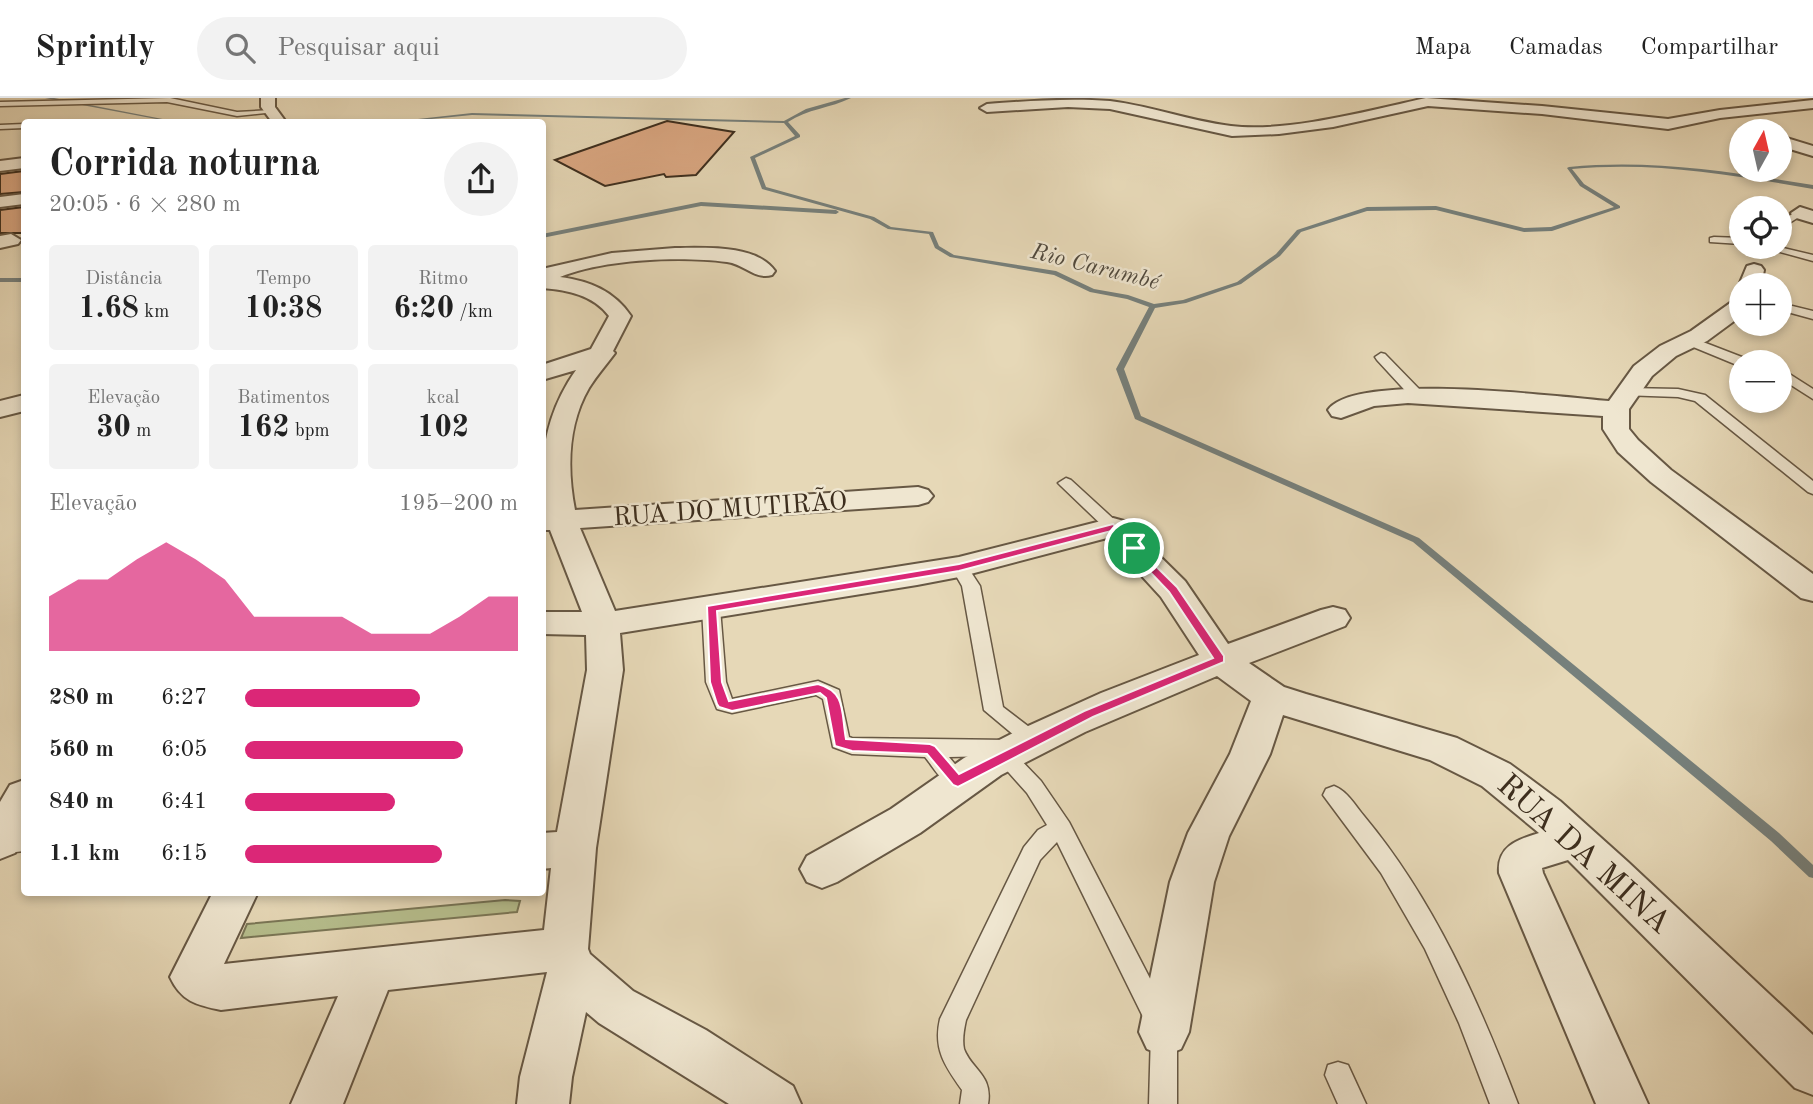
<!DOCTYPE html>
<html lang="pt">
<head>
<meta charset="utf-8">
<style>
	body { margin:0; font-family:"Old Standard TT",serif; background:#f2f2f2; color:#222; height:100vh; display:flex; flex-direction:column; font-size:26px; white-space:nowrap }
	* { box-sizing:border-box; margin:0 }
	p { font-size:23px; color:#767676 }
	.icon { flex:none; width:38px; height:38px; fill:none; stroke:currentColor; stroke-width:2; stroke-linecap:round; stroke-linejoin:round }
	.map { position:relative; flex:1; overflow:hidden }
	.side { position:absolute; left:21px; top:21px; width:525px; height:777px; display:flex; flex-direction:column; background:#fff; border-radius:7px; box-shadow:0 4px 10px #0003 }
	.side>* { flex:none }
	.needle { width:46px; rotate:8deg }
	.tools { position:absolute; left:1729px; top:21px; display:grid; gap:14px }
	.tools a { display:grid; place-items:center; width:63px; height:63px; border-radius:50%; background:#fff; box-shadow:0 4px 10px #0003; font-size:35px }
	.pin { position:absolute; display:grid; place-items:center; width:60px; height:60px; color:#fff; margin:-30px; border:4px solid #fff; border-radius:50%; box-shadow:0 2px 7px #0007 }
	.round { display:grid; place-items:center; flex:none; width:74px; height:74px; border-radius:37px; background:#f2f2f2 }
	.summary { display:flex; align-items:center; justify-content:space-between; height:119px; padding:0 28px }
	h1 { font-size:38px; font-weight:600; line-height:52px }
	.metrics { display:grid; grid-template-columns:repeat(3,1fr); gap:10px; height:119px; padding:7px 28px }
	.metrics div { display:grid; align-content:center; border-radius:7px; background:#f2f2f2; text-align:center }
	.metrics b { font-size:30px; font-weight:600 }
	.metrics small { font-size:19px; font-weight:400 }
	.metrics p { font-size:19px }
	.chart { height:196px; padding:14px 28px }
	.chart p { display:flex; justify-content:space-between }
	.chart svg { width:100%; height:126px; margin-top:7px; fill:#db2777; opacity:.7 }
	ul { padding:0 28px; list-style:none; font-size:23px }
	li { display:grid; grid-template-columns:112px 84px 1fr; align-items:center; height:52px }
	li i { height:18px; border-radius:9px; background:#db2777 }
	header { display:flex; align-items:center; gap:42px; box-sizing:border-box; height:98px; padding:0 35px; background:#fff; border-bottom:2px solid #e0e0e0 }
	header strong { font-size:33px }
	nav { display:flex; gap:38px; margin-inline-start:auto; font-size:24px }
	.search { width:490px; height:63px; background:#f2f2f2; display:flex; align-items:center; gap:18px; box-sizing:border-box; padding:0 24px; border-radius:38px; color:#767676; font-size:26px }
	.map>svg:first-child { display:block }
	.green { fill:#b6be8d; stroke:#7a7656; stroke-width:2 }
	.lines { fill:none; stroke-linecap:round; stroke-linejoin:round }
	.stream { fill:#76807c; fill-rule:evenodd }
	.building { fill:#daa782; stroke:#3d2e1e; stroke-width:2 }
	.lane-casing { stroke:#675844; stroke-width:3 }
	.street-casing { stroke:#675844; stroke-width:4 }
	.lane { fill:#efe6d0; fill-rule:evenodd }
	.street { fill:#efe6d0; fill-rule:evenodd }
	.route { fill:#db2777; stroke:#fff; stroke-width:2; fill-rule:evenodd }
	.labels { text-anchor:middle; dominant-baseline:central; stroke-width:5; stroke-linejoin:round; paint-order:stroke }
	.far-water-label { font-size:23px; font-style:italic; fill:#50493d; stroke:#efe6d0 }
	.street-label { font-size:26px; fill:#3d2e1e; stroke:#efe6d0 }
	.near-street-label { font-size:32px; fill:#3d2e1e; stroke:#efe6d0 }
</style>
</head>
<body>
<header>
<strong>Sprintly</strong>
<div class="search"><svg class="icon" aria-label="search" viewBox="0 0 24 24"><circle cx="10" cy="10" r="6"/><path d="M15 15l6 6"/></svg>Pesquisar aqui</div>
<nav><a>Mapa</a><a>Camadas</a><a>Compartilhar</a></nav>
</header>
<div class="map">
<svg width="1813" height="1006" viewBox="0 0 1813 1006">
	<rect width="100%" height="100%" fill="#e6d8b7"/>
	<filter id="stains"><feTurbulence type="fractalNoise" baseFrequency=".00286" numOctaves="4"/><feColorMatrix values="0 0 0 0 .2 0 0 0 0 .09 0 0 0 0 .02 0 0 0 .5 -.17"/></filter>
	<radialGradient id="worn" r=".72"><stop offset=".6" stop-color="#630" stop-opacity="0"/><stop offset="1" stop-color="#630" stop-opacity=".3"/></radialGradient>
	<path class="green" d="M505,802L520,803L517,814L241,840L247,826Z"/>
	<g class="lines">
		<path class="stream" d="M45,0H54L178,24H172Z
			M845,0H851C831,10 807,11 788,24L800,37V39L755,60L766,89L874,119L891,129L933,134L939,148L954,157L1056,173L1094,191L1128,197L1154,206L1183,202L1237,184L1276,156L1297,132L1367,109L1436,108L1524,130L1551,129L1614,109L1580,88L1567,70L1569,69C1653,61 1731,74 1813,87V91C1733,77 1654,63 1572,71L1584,86L1620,108V110L1552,133L1524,134L1436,112L1367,113L1301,134L1280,158L1241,186L1186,205L1155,210L1124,271L1141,318L1419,440L1779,735L1813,767V780L1809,779L1771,743L1413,444L1135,321L1116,271L1149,209L1127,201L1090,194L1054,177L950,159L935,150L929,136L888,131L870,121L762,91L750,59L795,38L784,25L472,17L401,24H391L472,15L784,23L806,11Z
			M701,104L836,112L839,114L836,116L701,108L542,140V136Z
			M0,180H24V184H0Z"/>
	</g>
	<path class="building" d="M667,23L734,34L696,77L666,79L664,76L605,88L555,62Z
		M24,73V94L0,96V76Z
		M24,109V135H0V112Z"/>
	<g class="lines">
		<defs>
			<path id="lane" d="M170,0L237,14L271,12L275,14L237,18L167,4L0,8V4Z
				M24,26V30L0,31V27Z
				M1797,113L1805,115L1780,131V124Z
				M1714,139L1741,140V146L1710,144V140Z
				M1762,149H1779L1813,157V163Z
				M1780,205L1813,213V221L1780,212Z
				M1690,239L1747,261L1748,264L1737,267L1686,246L1684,243Z
				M1381,255L1385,256L1422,294V300H1412L1377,262L1375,259Z
				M1780,270L1813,291V301L1780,280Z
				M1627,290L1678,291L1705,297L1813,383V396L1808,394L1695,303L1678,299L1622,297L1620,294Z
				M1066,380L1071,382L1119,426L1121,429L1119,432H1107L1061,388L1058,385Z
				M959,464L965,465L980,488L1003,609L1041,638L1044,643L1041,648L1034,651L1027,648L984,612L962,488L951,469Z
				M711,504L720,510L726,584L732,601L818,583L839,592L849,639L852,640L1009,642L1016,644L1019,650L1015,656L1041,683L1069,724L1173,925L1177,934V1006H1149L1151,935L1057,744L1040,762L966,922C964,931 962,942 964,951C972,972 993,977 988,1006H960L962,992C945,968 933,951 940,921L1024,749L1038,732L1047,727L1027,695L994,658L949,659L969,683L965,689C947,695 935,671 925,659L852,656L833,649L823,601L816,597L732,615L717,611L706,584L702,510Z
				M1334,688C1347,693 1355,707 1364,718C1434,802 1479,904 1518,1006H1490L1459,925L1425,851L1381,775L1323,697L1326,691Z
				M24,735V753L0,756V738Z
				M1338,964L1348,967L1366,1006H1338L1325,977L1328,967Z"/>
			<path id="street" d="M261,0H275V9L286,24H272L261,9Z
				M1426,0L1542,8L1668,21L1720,12L1813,2V10L1720,20L1668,31L1542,16L1428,8L1333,29L1279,36L1232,38L1110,11L1068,9L987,14L980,10L987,6C1028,3 1070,0 1110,3C1151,8 1190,23 1231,28C1287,35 1371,12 1426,0Z
				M1780,38L1813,48V58L1780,48Z
				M24,60V70L0,73V63Z
				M24,96V106L0,109V99Z
				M1800,109L1813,113V125L1793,119L1791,115Z
				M11,136L21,142L18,146L0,150V138Z
				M675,150C705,150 756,146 775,173L772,177C755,182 744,166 727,164C680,158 604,161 560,179C590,183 614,193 631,218L613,253L615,255C607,266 597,277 589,290C568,326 567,371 575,412L918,389L928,392L933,398L928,404L918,407L580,430L615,513L959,459L1113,420L1124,423L1185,483L1228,546L1321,512L1333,509L1345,512L1350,520L1345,528L1249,565L1284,589L1306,596L1457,640L1510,666L1560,703L1628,764L1813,937V997L1795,990L1568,762L1542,770L1543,775L1648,1006H1596L1499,775C1497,748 1517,742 1539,735L1482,688L1430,662L1283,617L1270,656L1229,738L1214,784L1189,934L1181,951L1164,958L1147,951L1139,934L1170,784L1188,735L1230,656L1251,603L1217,578L1085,634L1001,677L920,735L837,784L822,790L807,784L800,771L807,758L891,711L964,660L1015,634L1101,595L1199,557L1161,499L1107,440L959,479L917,487L620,535L623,572L596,750L588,851L590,856L633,893L706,932L793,988L801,1006H729L599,925L586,914L572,979L569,1006H517L520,979L547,874L388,892L343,1006H291L338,898L221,912C196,907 181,903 170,879L213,794H258L224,866L544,832L551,770L542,771V735L557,734L587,572L586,537L542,536V514H582L550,432H542V414H546C537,362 546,315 576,272L542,282V267L591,251L609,218C593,197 568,192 542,190V171L612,155Z
				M1754,166L1761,168L1764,172L1761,187H1741V190L1739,187L1747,168Z
				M1741,201V218L1707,243L1676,258L1652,278L1629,311V331L1638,342L1671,372L1813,476V503L1801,500L1651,384L1618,354L1603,331V318L1408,305L1374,308L1341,320L1332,318L1328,312C1355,273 1560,299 1609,303L1634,268L1660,248L1691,233L1733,203Z
				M24,297V313L0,319V303Z
				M24,682V737L15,755L0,761V704L10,687Z"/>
		</defs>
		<use href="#lane" class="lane-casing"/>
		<use href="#street" class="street-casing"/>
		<use href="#lane" class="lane"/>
		<use href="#street" class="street"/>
	</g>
	<path class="route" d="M1113,426L1177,489L1224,558V564L1093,619L958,689L953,687L927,656L852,653L835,648L826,600L820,595L732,613L719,609L717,606L710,584L707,508L959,466ZM1111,433L1169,494L1213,560L1084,613L959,676L935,648L930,646L846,641C841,615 847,594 818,586L729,603L722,584L717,513L959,473Z"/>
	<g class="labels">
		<g class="far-water-label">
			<text transform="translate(1095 169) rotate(14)">Rio Carumbé</text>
		</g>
		<g class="street-label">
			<text transform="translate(730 412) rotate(-4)">RUA DO MUTIRÃO</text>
		</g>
		<g class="near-street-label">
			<text transform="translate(1583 757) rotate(42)">RUA DA MINA</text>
		</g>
	</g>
	<rect width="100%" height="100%" filter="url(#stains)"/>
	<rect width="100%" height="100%" fill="url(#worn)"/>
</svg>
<div class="tools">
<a><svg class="needle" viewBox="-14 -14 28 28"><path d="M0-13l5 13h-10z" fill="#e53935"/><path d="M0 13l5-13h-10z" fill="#767676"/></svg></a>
<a><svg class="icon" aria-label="locate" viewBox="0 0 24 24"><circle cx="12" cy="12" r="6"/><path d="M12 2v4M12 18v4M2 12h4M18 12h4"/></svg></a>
<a>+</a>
<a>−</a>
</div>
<div class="pin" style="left:1134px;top:450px;background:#1e9e55"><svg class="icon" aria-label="arrive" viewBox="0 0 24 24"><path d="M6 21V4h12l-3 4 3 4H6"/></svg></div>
<section class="side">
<div class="summary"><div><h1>Corrida noturna</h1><p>20:05 · 6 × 280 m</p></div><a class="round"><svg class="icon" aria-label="share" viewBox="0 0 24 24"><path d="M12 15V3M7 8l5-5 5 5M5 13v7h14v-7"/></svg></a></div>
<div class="metrics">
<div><p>Distância</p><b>1.68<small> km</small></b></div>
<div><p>Tempo</p><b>10:38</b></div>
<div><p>Ritmo</p><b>6:20<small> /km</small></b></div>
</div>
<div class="metrics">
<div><p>Elevação</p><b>30<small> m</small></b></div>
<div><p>Batimentos</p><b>162<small> bpm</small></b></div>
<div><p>kcal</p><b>102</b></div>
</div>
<div class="chart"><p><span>Elevação</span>195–200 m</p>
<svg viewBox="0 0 160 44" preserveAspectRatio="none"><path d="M0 44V25L10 19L20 19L30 12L40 6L50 12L60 19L70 32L80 32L90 32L100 32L110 38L120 38L130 38L140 32L150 25L160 25V44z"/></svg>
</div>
<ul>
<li><b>280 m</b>6:27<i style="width:64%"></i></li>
<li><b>560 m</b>6:05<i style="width:80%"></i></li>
<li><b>840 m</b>6:41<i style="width:55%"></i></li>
<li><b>1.1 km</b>6:15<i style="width:72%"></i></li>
</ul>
</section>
</div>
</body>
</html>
